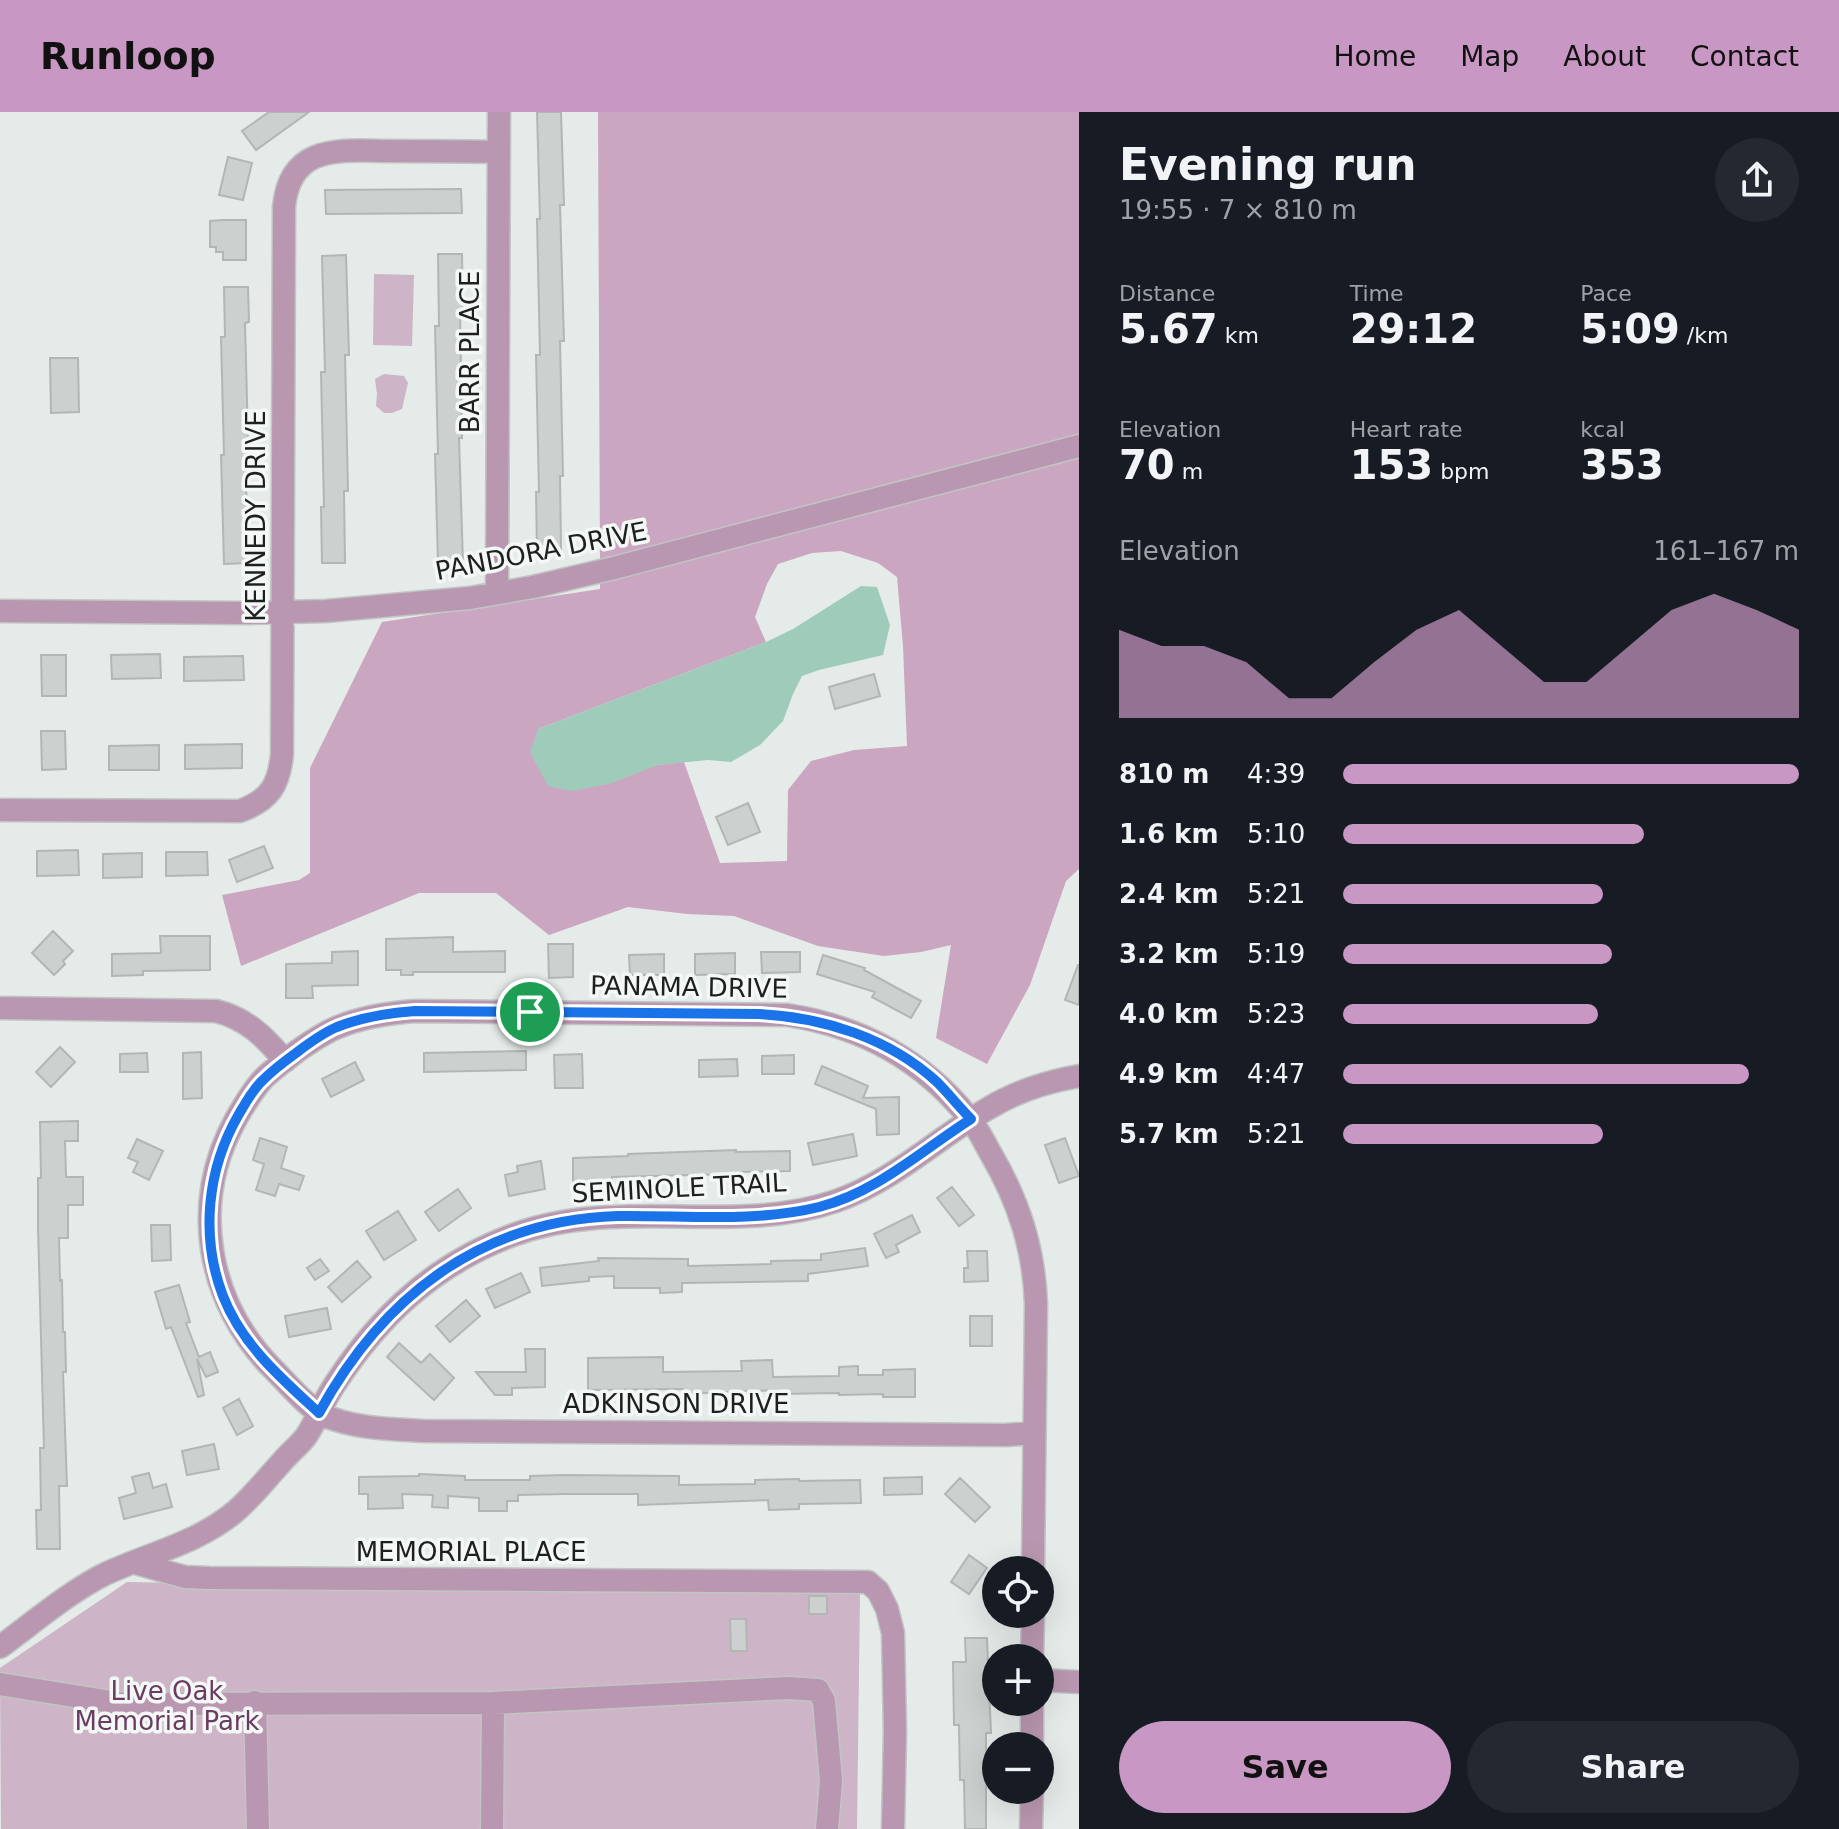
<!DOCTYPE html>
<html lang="en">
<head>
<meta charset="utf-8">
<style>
	body { margin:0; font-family:"DejaVu Sans",sans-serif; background:#242831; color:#f1f3f6; height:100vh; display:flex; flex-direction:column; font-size:30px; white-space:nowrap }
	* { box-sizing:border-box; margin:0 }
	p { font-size:26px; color:#9ea1a6 }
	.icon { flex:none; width:44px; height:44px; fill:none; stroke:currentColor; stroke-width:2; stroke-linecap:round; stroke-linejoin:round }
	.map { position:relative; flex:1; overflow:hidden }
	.drawer { display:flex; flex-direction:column; background:#171b24; width:760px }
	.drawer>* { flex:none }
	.controls { position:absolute; left:982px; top:1444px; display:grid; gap:16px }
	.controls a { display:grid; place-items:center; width:72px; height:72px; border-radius:50%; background:#171b24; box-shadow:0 8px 32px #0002; font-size:40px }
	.pin { position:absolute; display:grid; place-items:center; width:68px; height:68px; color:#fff; margin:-34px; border:4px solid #fff; border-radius:50%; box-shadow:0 2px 8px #0007 }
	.round { display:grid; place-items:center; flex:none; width:84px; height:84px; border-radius:42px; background:#242831 }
	.overview { display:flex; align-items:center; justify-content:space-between; height:136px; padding:0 40px }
	h1 { font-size:44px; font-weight:600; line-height:60px }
	.figures { display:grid; grid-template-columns:repeat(3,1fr); gap:12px; height:136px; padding:8px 40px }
	.figures div { display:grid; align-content:center }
	.figures b { font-size:40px; font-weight:600 }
	.figures small { font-size:22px; font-weight:400 }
	.figures p { font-size:22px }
	.chart { height:224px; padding:16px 40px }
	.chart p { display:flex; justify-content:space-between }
	.chart svg { width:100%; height:144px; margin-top:8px; fill:#c897c3; opacity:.7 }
	.primary-button { display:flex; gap:16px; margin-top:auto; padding:16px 40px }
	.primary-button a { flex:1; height:92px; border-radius:48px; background:#c897c3; color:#111; font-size:32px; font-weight:600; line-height:92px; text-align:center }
	.primary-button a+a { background:#242831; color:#f1f3f6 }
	ul { padding:0 40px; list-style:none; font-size:26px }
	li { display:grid; grid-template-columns:128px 96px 1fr; align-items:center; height:60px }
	li i { height:20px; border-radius:10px; background:#c897c3 }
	header { display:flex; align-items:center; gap:48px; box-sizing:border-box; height:112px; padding:0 40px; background:#c897c3; color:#111 }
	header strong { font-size:38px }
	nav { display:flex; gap:44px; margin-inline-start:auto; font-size:28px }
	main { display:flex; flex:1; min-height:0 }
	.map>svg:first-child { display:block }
	.green { fill:#cdb4c6 }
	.forest { fill:#caa6c0; fill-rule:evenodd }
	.water { fill:#9fccba }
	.building { fill:#ccd1cf; stroke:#b1b7b4; stroke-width:2 }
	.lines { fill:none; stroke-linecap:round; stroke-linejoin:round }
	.minor-casing { stroke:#c1c6c4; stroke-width:25 }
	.minor { stroke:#b997b0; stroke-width:22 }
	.route-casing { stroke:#fff; stroke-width:16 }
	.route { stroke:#1a73e8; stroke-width:10 }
	.labels { text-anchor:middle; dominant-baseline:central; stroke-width:7; stroke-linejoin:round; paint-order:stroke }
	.street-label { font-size:26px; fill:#1e201f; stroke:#f3f8f6 }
	.park-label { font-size:26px; fill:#6b3c61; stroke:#f3f8f6 }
</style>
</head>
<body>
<header>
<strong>Runloop</strong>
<nav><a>Home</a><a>Map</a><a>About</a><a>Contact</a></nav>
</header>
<main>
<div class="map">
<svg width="1079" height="1717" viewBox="0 0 1079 1717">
	<rect width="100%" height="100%" fill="#e5ebe8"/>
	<path class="green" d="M374,162L414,163L412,234L373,233Z
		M384,262L404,264L408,271L402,297L392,301H384L376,294L377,282L375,267Z
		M127,1470L860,1481L857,1717H1L0,1556Z"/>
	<path class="forest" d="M598,0H1079V325L600,452Z
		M1079,342V757L1066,769L1030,873L987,952L936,926L951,833L921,840L884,844L818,834L734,804L687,802L628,795L549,823L496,781H419L241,854L222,783L299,768L310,761V656L382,510L600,477V468ZM841,439L878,451L897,465L903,534L907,634L854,638L811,649L788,678L787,749L720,751L684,650L658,653L538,617L766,530L755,505L767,472L778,452L812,441Z"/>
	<path class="water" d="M861,474L877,475L890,513L883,543L819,558L802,564L793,582L783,609L760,633L731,650L708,648L658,653L609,672L571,679L548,674L530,640L538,617L766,530L793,517Z"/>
	<path class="building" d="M269,0H309L256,38L242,19Z
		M537,0H561L564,93H560L564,229H560L563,364H560L561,437L537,438L536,380H539L536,243H540L537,107H540Z
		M228,45L252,51L243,88L219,83Z
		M461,77L462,101L326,102L325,78Z
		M223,108H246V148H223V140H216V135H210V109Z
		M438,142H462L463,198H460L462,326H459L463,451H438L435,342H438L435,214H439Z
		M346,143L349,243H345L348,379H344L345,451H322L321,395H324L321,260H325L322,144Z
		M224,175H248L249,210L245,211L248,326H245L248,451L224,452L221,343H224L221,225H225Z
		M50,246H78L79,300L51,301Z
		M160,542L161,566L112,567L111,543Z
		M41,543H66V584H42Z
		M243,544L244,568L184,569V545Z
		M874,562L880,584L835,597L829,575Z
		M41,619H65L66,657L42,658Z
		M242,632V656L185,657V633Z
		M159,633V658H109V634Z
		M748,691L760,720L728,733L716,705Z
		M264,734L273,756L237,770L229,748Z
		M78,738L79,763L37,764V739Z
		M166,740H207L208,763L166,764Z
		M142,741V765L103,766V742Z
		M53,819L73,839L63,849L65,852L54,863L32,841Z
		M160,824H210V858L143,859V863L112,864V842L161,841Z
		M453,825V840L505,839V860H413V863H401V858H386V827Z
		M548,832H573V865L549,866Z
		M358,839V873L312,874L313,886H286V852L332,851V840Z
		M761,840H800V860L762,861Z
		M735,841V862L695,863V842Z
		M664,842V863H630L629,843Z
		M823,843L865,856L864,858L921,889L911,906L872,885L875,880L817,862Z
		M1078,853H1079V893L1065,888Z
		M60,935L75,950L51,975L36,960Z
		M526,939V958L424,960V941Z
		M201,940L202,986L183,987V941Z
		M147,941L148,960H120V942Z
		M582,942L583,976H555L554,943Z
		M794,943V962H762V944Z
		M737,947L738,964L699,965V948Z
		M355,950L364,968L331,985L322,967Z
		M822,954L868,974L863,986L899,985V1022L877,1023L876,997L815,972Z
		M78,1009V1029H65L66,1065H83V1093H68V1126H59L60,1169L62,1168L63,1220H65L66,1260H63L67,1374H59L60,1437H37L36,1398H41L40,1336H44L38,1115V1066H41L40,1010Z
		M853,1022L857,1044L813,1053L808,1031Z
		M260,1026L287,1035L281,1056L304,1064L299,1078L279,1072L275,1084L256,1078L264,1052L253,1048Z
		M1065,1026L1079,1064L1059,1071L1045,1033Z
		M137,1027L163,1039L149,1068L133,1060L138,1050L128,1046Z
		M736,1038V1040L790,1039V1059L736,1060V1062L612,1065V1068L573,1069V1046L628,1044V1042Z
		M541,1049L545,1077L509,1084L505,1063L518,1060L517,1054Z
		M952,1075L974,1103L959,1114L937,1086Z
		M458,1077L471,1096L439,1119L425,1100Z
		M398,1099L416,1128L384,1148L366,1119Z
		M912,1103L920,1120L896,1133L899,1140L886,1146L874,1122Z
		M151,1113H170L171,1148L152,1149Z
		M865,1136L868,1154L808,1162V1169L682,1171V1180L660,1181V1176H614V1164L589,1165V1169L542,1174L540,1156L599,1149L598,1146L688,1147V1154L771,1152V1149L821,1148V1142Z
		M967,1139H987L988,1169L964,1170V1156H968Z
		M320,1147L329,1159L315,1168L307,1156Z
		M357,1149L371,1165L342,1190L328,1175Z
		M521,1161L530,1180L495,1196L486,1177Z
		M179,1173L190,1210L186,1211L199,1245L210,1240L218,1260L206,1265L197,1247L204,1283L198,1285L171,1215L166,1217L155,1180Z
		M466,1188L480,1204L450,1230L436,1214Z
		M327,1196L331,1217L289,1225L285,1204Z
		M970,1204H992V1234H970Z
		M399,1231L421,1251L430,1242L454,1266L434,1288L387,1245Z
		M525,1237H545V1275L512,1276V1283H495L476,1260H526Z
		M663,1245V1260L742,1259L741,1249L772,1248L773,1265L839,1264V1255L858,1254V1263H883V1258L915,1257V1285H883V1282L839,1283V1281L779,1282V1278L683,1282V1277L588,1278V1246Z
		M239,1287L253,1314L237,1323L223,1296Z
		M214,1332L219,1357L187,1363L182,1339Z
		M149,1361L153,1376L166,1372L172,1395L124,1407L119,1386L136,1381L132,1365Z
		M419,1362L465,1364V1368H530V1364L564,1363L679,1364V1373L755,1372V1368L799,1367V1369L860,1368L861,1391L799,1392V1397L769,1398L768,1388L638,1393V1382H565L518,1383V1389H507V1399H479V1386L448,1384V1396L432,1395L433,1383L402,1382L403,1396L368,1397V1382H359V1365L419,1364Z
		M922,1365V1382L884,1383V1366Z
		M960,1366L990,1395L975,1410L945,1382Z
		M969,1443L987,1456L969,1482L951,1470Z
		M809,1484H827V1502H809Z
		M730,1507H746L747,1539H731Z
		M965,1526H987L991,1621H986V1717H965L964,1668H960L959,1613H954L953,1550H966Z"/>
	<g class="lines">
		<defs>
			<path id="minor" d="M497,481L499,0
				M0,499L248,501L326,499L470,486L533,475L614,456L1079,334
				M0,698L240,699C270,688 279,673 282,642L284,95C286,73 294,54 315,45C337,36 365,39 388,39C425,39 462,39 499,40
				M0,896L216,899C246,906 266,926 285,949
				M135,1451L185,1465L209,1466L868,1470L878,1479L887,1497L893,1521L895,1619L893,1717
				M1033,1458L1036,1192C1034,1137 1019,1090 991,1042C984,1030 978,1016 969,1006C923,948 860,914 787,903L415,899C388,901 362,905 338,915C323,921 309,931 296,940C285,949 273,957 263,967C252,979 244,993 236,1007C189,1091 207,1191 274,1258C287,1271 307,1295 323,1303C355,1317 390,1317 424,1319L1005,1323L1034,1321
				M0,1535C33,1511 69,1480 105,1462C150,1441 199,1431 237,1398C253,1384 267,1366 281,1351C289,1341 300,1333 307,1323C317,1307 324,1288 335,1272C380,1203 435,1152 513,1123C617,1084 734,1124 836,1089C894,1069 937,1026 989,996C1015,980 1049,969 1079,964
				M1032,1546L1033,1502
				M1040,1568L1079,1570
				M0,1572L124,1592L493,1591L788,1576L818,1578L824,1589L831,1669L827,1717
				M255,1590L258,1717
				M1032,1634V1590
				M492,1717L493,1591
				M1031,1717L1032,1678"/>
		</defs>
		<use href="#minor" class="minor-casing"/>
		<use href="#minor" class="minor"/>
	</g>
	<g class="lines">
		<defs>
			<path id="route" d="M415,899L759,902C823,905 889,926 937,970C949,982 959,995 971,1007C921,1039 877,1080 819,1095C754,1111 684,1103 618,1104C481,1108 383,1184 319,1301C282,1267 242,1233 223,1184C200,1124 207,1057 239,1002C246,990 253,977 263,968C273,958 285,949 296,941C309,931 323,921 337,915C362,905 388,901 415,899Z"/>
		</defs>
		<use href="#route" class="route-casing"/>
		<use href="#route" class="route"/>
	</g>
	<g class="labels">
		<g class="street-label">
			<text transform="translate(470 240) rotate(-90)">BARR PLACE</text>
			<text transform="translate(256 404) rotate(-90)">KENNEDY DRIVE</text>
			<text transform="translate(541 439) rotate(-11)">PANDORA DRIVE</text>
			<text transform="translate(689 875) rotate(1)">PANAMA DRIVE</text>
			<text transform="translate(679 1076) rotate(-3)">SEMINOLE TRAIL</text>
			<text x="676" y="1292">ADKINSON DRIVE</text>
			<text x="471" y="1440">MEMORIAL PLACE</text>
		</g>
		<g class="park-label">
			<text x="167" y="1579">Live Oak<tspan x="167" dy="30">Memorial Park</tspan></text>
		</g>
	</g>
</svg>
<div class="controls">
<a><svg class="icon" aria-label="locate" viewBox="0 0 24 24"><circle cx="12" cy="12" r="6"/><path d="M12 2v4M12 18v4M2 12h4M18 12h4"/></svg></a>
<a>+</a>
<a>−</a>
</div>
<div class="pin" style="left:530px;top:900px;background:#1e9e55"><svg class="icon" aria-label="arrive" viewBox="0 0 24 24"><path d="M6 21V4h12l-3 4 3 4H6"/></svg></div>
</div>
<section class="drawer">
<div class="overview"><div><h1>Evening run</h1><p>19:55 · 7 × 810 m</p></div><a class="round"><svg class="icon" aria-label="share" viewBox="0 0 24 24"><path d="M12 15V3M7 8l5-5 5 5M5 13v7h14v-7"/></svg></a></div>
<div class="figures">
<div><p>Distance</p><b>5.67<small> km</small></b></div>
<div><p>Time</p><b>29:12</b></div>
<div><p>Pace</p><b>5:09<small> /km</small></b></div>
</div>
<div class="figures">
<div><p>Elevation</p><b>70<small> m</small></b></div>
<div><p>Heart rate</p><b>153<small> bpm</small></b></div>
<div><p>kcal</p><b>353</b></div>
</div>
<div class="chart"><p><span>Elevation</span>161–167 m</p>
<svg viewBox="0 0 160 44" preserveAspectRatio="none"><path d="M0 44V17L10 22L20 22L30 27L40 38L50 38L60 27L70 17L80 11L90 22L100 33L110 33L120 22L130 11L140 6L150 11L160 17V44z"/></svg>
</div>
<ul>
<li><b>810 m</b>4:39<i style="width:100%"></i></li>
<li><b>1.6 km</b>5:10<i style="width:66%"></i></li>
<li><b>2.4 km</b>5:21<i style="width:57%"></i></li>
<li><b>3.2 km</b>5:19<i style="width:59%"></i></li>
<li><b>4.0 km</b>5:23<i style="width:56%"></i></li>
<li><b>4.9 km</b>4:47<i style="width:89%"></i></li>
<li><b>5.7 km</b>5:21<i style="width:57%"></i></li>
</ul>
<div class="primary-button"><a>Save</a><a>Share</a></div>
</section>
</main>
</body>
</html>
